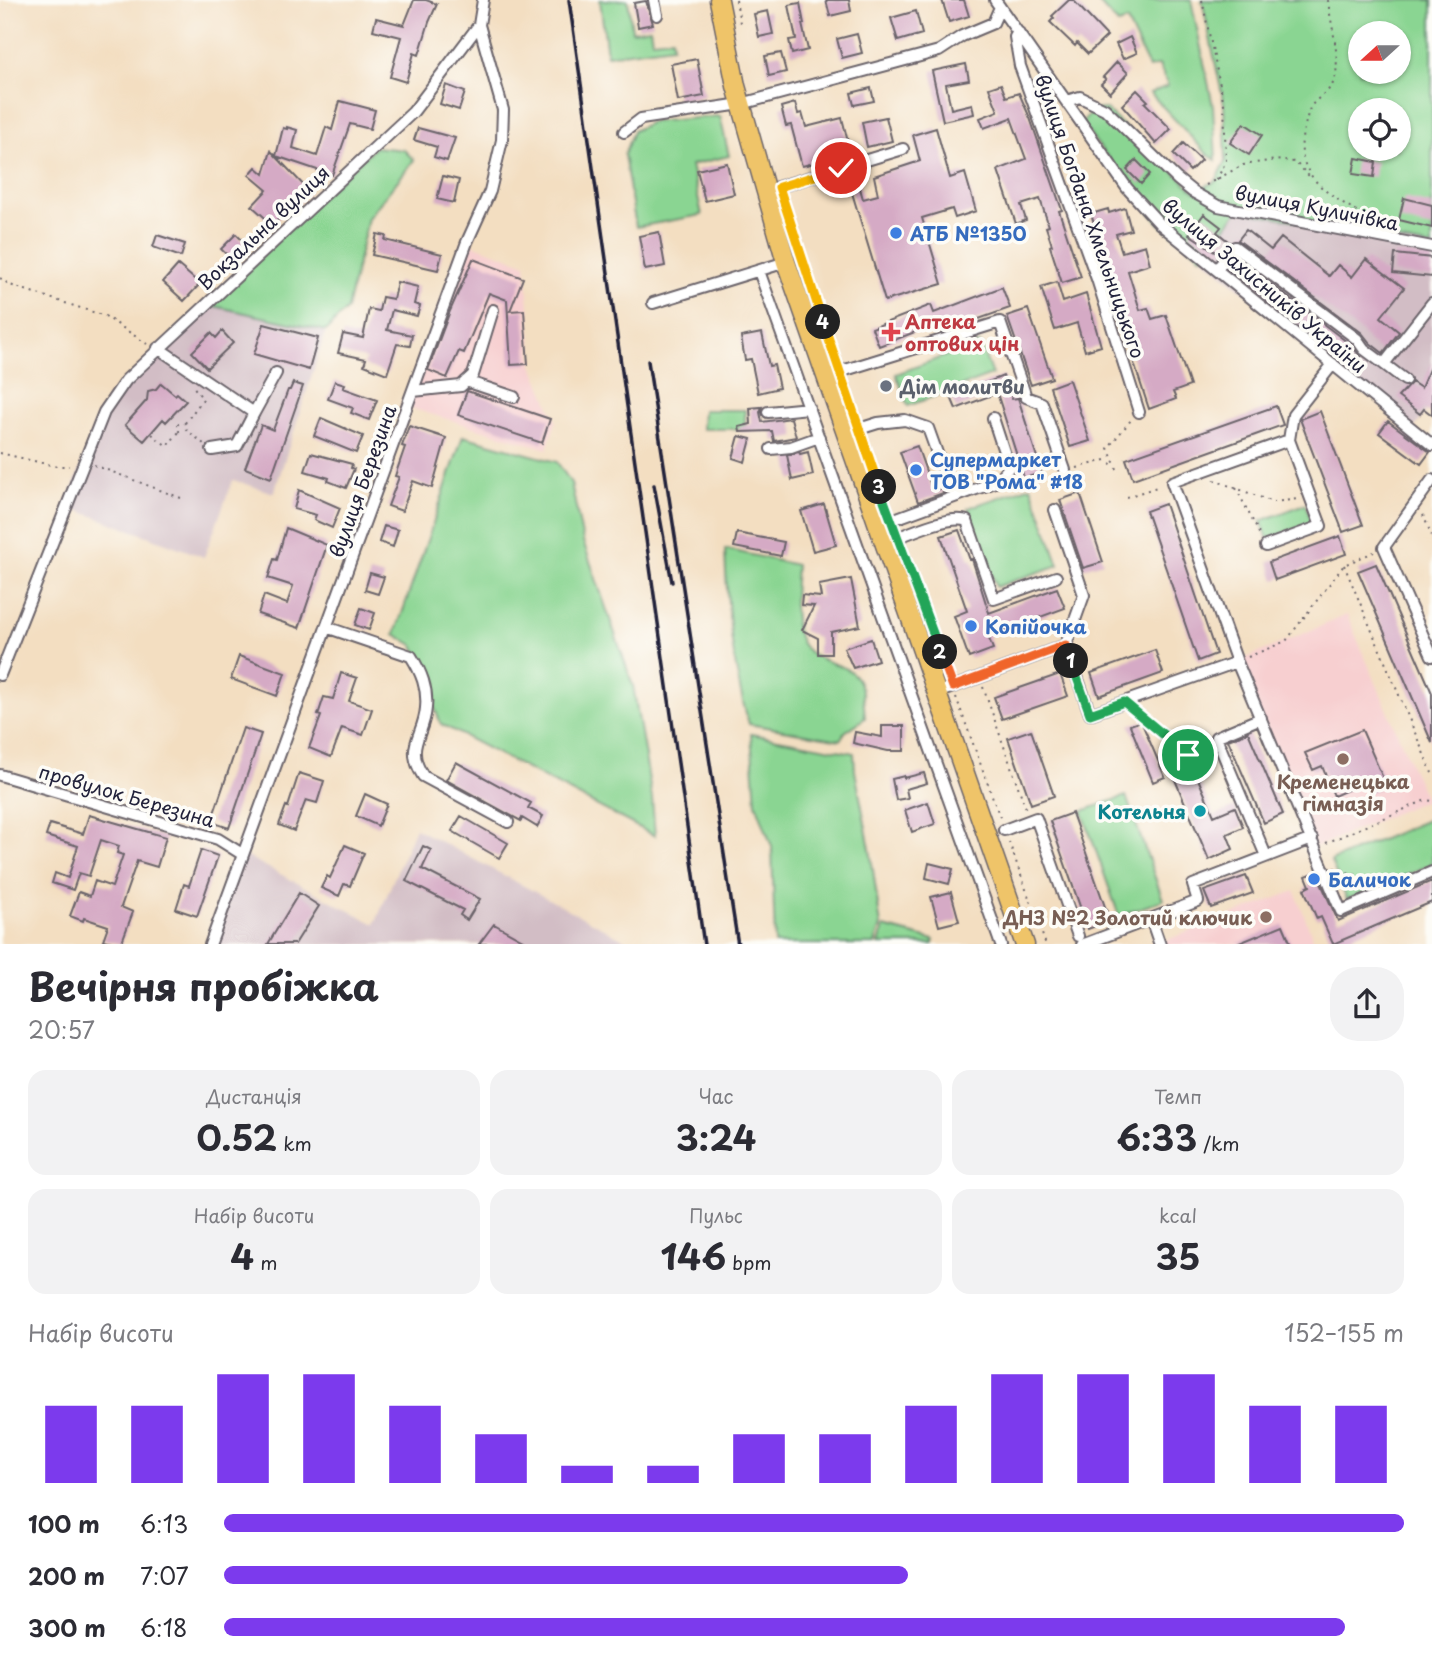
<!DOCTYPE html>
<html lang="uk">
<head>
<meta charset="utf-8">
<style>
	body { margin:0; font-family:"Playpen Sans",sans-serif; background:#f2f2f3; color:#2b2b33; height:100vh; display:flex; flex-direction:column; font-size:26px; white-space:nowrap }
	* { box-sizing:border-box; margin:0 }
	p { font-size:23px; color:#7c7c81 }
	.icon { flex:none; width:38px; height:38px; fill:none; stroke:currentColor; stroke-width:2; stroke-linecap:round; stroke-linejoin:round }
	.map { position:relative; height:944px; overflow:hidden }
	.panel { display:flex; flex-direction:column; background:#fff; flex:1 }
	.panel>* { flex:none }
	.needle { width:46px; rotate:249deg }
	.controls { position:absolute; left:1348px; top:21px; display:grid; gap:14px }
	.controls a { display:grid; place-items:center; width:63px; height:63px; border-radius:50%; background:#fff; box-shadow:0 2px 5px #0004; font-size:35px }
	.pin { position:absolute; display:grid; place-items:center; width:60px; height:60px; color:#fff; margin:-30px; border:4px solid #fff; border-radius:50%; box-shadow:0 2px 7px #0007 }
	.km { position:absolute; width:35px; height:35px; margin:-18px; border-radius:50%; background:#222; color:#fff; font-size:19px; line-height:35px; text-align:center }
	.round { display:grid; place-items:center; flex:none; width:74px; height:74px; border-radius:28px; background:#f2f2f3 }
	.head { display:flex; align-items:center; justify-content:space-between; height:119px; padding:0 28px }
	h1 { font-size:38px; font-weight:700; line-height:52px }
	.metrics { display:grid; grid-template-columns:repeat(3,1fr); gap:10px; height:119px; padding:7px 28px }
	.metrics div { display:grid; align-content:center; border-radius:18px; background:#f2f2f3; text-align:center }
	.metrics b { font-size:35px; font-weight:700 }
	.metrics small { font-size:19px; font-weight:400 }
	.metrics p { font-size:19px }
	.chart { height:196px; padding:14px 28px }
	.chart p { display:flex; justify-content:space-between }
	.chart svg { width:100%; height:126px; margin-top:7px; stroke:#7c3aed; stroke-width:6 }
	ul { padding:0 28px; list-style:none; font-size:23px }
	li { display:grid; grid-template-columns:112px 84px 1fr; align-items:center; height:52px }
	li i { height:18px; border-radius:9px; background:#7c3aed }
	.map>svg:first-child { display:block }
	.built { fill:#f7cfd0 }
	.industrial { fill:#d2bdc5 }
	.green { fill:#8ad592; stroke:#567c66; stroke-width:2; fill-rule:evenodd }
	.building { fill:#d5aac5 }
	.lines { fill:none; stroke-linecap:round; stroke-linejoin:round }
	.minor-casing { stroke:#6b646a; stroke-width:14 }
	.highway-casing { stroke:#6b646a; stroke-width:21 }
	.path { stroke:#6b646a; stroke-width:2; stroke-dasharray:2 5; stroke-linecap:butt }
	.minor { stroke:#fff; stroke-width:10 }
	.highway { stroke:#efc469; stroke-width:18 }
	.rail { stroke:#22223b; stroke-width:3.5 }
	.split-1-casing { stroke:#fff; stroke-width:14 }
	.split-2-casing { stroke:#fff; stroke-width:14 }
	.split-3-casing { stroke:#fff; stroke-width:14 }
	.split-4-casing { stroke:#fff; stroke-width:14 }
	.split-5-casing { stroke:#fff; stroke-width:14 }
	.split-1 { stroke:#22a559; stroke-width:9 }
	.split-2 { stroke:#f0652b; stroke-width:9 }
	.split-3 { stroke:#22a559; stroke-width:9 }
	.split-4 { stroke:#f5b400; stroke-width:9 }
	.split-5 { stroke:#f5b400; stroke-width:9 }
	.shop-dot { fill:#3f7fe0; stroke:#fdfcf7; stroke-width:2.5 }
	.health-dot { fill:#e0444e; stroke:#fdfcf7; stroke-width:2.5 }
	.worship-dot { fill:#6b7280; stroke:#fdfcf7; stroke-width:2.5 }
	.education-dot { fill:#8d6e63; stroke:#fdfcf7; stroke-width:2.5 }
	.culture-dot { fill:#0f9aa8; stroke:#fdfcf7; stroke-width:2.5 }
	.labels { text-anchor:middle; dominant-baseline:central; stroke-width:7; stroke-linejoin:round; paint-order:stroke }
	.street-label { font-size:19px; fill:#22223b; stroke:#fdfcf7 }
	.shop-label { font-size:19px; font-weight:bold; fill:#366cbe; stroke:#fdfcf7; text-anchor:start }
	.health-label { font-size:19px; font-weight:bold; fill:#be3a42; stroke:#fdfcf7; text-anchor:start }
	.worship-label { font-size:19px; font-weight:bold; fill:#5b616d; stroke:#fdfcf7; text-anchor:start }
	.education-label { font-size:19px; font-weight:bold; fill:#785e54; stroke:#fdfcf7 }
	.culture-label { font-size:19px; font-weight:bold; fill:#0d838f; stroke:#fdfcf7; text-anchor:end }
</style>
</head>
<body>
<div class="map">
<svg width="1432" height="945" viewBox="0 0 1432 945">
	<rect width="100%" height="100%" fill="#fdfcf7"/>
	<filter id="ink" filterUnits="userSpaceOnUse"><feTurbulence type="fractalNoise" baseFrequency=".0143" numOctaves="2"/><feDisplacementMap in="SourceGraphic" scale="14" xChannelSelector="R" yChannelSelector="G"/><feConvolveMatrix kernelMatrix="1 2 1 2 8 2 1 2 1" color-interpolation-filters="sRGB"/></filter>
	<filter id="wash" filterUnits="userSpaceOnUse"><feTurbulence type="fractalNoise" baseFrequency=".00686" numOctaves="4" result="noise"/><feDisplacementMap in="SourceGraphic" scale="28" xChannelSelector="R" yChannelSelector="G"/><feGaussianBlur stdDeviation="1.57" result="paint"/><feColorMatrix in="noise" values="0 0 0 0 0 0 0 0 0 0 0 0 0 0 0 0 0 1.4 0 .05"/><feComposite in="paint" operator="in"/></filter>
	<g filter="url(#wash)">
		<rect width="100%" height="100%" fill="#f3dec1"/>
		<path class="built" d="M467,242L526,264L533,365L556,421L547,449L407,407Z
			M1347,615L1426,800L1316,847L1237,662Z
			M1295,891L1315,944L1160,945L1159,943Z"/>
		<path class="industrial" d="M1239,210L1432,245V403L1413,430L1202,257Z
			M205,304L326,331L274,493L233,480L204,557L66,506L83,461L126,380Z
			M415,828L633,944L210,945L242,854L375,924Z"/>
		<path class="green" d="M600,0H628L632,31L650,28L652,40L672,38L673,46L607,55Z
			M1096,0H1191L1213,106L1216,160L1207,154L1150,93L1168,86L1159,65L1149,68L1127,21L1118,24Z
			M1202,0H1432V247L1239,210L1202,257L1159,223L1081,123L1094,110L1105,109L1195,191L1216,181L1226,161L1224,104ZM1360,33H1398V72H1360ZM1360,110H1398V149H1360Z
			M720,116L729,156L691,165L702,215L636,227L624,155L633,131L651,122Z
			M375,147L404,150L414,160L368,218L347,309L326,331L205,304Z
			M980,343L992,375L908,406L896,374Z
			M703,410H745V429H702Z
			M463,436L557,462L571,483L583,541L633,686L652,798L655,836L441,724L434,706L432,671L413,645L395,634Z
			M1031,486L1059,565L996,587L968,508Z
			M1305,504L1312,523L1268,539L1261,521Z
			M725,549L796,565C795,588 791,615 799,637C810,669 852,657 860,685C864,695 864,707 865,718L845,732L840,740L749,724C732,667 727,608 725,549Z
			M751,734L854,753L855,771L870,849L881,926L875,944H775L772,847L756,803Z
			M1126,796L1163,900L1119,916L1082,811Z
			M1432,818V864L1347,900L1331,861Z
			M884,927L934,940L933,944H879Z"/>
		<g id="blocks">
			<path class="building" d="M414,0H426L437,4L429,22L419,55L414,53L406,82L390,77L401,37L373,30L376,18L404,25Z
				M826,0H849L851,11L830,16Z
				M942,0H964L969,16L949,22Z
				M1069,0H1073L1107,36L1088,54L1077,43L1075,46L1050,22L1054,18L1052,16Z
				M646,1L653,24L638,27L634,3Z
				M800,3L804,24H802L808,50L792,54L789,40L796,39L789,5Z
				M768,11L773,34L759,37L754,14Z
				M916,11L922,34L898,41L891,18Z
				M857,34L862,53L842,58L837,39Z
				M1130,37L1137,53L1123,59L1116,44Z
				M781,53L786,72L769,76L765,56Z
				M697,59L704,96L678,101L671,64Z
				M1117,62L1128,73L1110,93L1101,84L1106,79L1103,77Z
				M966,64L969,80L946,84L951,109L972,104L974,114L943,121L932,71Z
				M1001,84L1006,97L1019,93L1030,118L1062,210L1059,211L1081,277L1062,283L1050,246L1052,245L1046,227L1049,226L1040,199L1021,205L1026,220L1016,224L998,170L1026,159L1011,118L984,128L980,118L998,111L989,88Z
				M446,85L465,92L459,110L440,104Z
				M871,88L874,101L854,105L851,93Z
				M1137,90L1148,101L1145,103L1171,129L1156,144L1122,105Z
				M340,101L375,110L370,129L350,124L332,175L276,156L283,128L287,129V127L297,130L293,148L317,156L326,127L332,130Z
				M795,103L798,114L802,113L806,127L842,118L851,154L802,166L791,125L786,126L781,107Z
				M886,117L892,141L867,147L862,122Z
				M1244,123L1262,135L1249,155L1230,143Z
				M418,128L455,138L447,161L434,157L437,147L414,140Z
				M936,128L950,178L965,173L976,211L955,218L952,209L922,218L942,284L885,301L849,183L858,181L863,199L878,195L874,176L920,161L913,135Z
				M1183,143L1201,160L1190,171L1173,154Z
				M271,151L310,192L295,207L292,204L273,225L252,206L267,190L249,175L256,167L264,174Z
				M1356,158L1376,162L1374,177L1353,174Z
				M1136,160L1150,174L1141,184L1127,170Z
				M727,163L734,194L705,201L697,170Z
				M443,176L459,180L454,203L437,199Z
				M1404,198L1432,205V228L1399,220Z
				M1125,208L1131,230L1116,234L1122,252L1145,245L1150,264L1128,271L1140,310L1148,308L1152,319L1166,315L1190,386L1173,392L1176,399L1149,409L1131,354L1134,353L1121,317L1124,316L1091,214L1108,209L1109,213Z
				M1204,214L1221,227L1217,232L1229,242L1219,254L1189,234Z
				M1246,230L1271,250L1281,238L1329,276L1338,265L1352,277L1366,259L1404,288L1381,317L1399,332L1383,353L1370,343L1362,333L1238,240Z
				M659,232L665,266L645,270L639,236Z
				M236,234L250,248L235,263L221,249Z
				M377,234L386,236L385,240L442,254L438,270L372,255Z
				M157,235L185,244L181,257L153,247Z
				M1395,254L1432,258V277L1393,273Z
				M1236,258L1351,345L1361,357L1356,363L1343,353L1340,357L1228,269Z
				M473,259L523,278L510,311L524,310L528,364L511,365L507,300L489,293L464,353L459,351L447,378L428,370L450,311Z
				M178,265L200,284L184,301L163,282Z
				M397,282L418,287L414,304L420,306L417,316L392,310L387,330L412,335L410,346L397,344L387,374L364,365L366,359L338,353L343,334L363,338L369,309L379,311L382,297L393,299Z
				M1057,282L1063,302L1086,294L1101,346L1085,351L1077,323L1055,330L1041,287Z
				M1002,287L1010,308L942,332L938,323L879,346L872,328L931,305L934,313Z
				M1028,309L1052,378L1031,385L1007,316Z
				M264,324L318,338L309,370L254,354Z
				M222,331L233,343L207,368L192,352L211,333L216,338Z
				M762,333L769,366L774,365L779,388L758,393L751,359L745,360L741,337Z
				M1432,362V415L1424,409L1420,414L1398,397L1412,382L1421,388Z
				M1003,376L1012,399L1018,398L1042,473L1024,478L997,393L956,409L951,397Z
				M1069,380L1090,441L1070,447L1050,387Z
				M335,381L345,384L343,388L377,400L369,420L351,413L353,408L328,399Z
				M161,383L175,395L177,393L186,401L166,422L163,419L144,441L125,425L147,400L148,391L156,389Z
				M293,383L303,386L271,478L245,468L261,425L273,430L288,390H290Z
				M467,391L550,419L542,443L458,415Z
				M1276,406L1283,425L1133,479L1126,459Z
				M762,407L760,412L762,422L791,418L796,437L774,441L772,431L740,432L739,427L751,424L750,408Z
				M1320,411L1363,525L1343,532L1300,419Z
				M321,418L363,436L356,453L314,436Z
				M1388,421L1430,452L1421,464L1379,433Z
				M409,426L446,438L432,488L413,481L402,511L388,506L399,477L395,476L405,447L402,446Z
				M739,436L751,439L745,462L733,458Z
				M917,446L933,491L943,488L946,492L918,502L900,452Z
				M799,452L800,454L808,452L813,475L792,480L787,455Z
				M311,453L352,464L351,468L354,469L346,488L328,481L329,478L305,471Z
				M299,490L340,508L332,528L314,520L316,515L294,509Z
				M1080,493L1103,562L1083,568L1060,500Z
				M824,504L836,545L813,551L801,511Z
				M1165,504L1216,654L1198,661L1146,511Z
				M384,526L398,530L393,547L379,542Z
				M286,528L327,545L299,628L258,614L264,595L287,604L293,586L268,578L274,559L277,560Z
				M959,530L970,560L972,559L989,613L1057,588L1065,608L988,636L993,649L969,658L954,616L967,611L941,536Z
				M737,533L784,542L781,556L734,547Z
				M1340,536L1346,554L1275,580L1269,562Z
				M1376,564L1432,693V743L1358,571Z
				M370,573L384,577L378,594L365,590Z
				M851,579L860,626L831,632V654H818V638L802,630L814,606L801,605L802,595L821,597L819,585Z
				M361,608L375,613L369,630L355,625Z
				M871,639L878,660L853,668L844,648Z
				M1155,650L1163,673L1099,696L1091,673Z
				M239,656L285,673L277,696L231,679Z
				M341,673L357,678L349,701L372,709L363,735L342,728L331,757L309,748L321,716L318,715L324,697L333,699Z
				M1060,674L1068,696L1002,719L994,697Z
				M1141,721L1165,777L1153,782L1130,725Z
				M882,726H904V751H888L853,743L855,732L882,737Z
				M243,728L261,734L229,828L211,822Z
				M1031,730L1054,796L1031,804L1008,738Z
				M1362,730L1386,785L1370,792L1365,782L1334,796L1322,766L1313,770L1305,753Z
				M1248,732L1283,814L1264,823L1228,740Z
				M456,762L531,803L528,808L543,816L537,827L522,818L521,821L446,780Z
				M1193,767L1214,816L1235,807L1243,827L1227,834L1233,849L1209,860L1173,775Z
				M299,773L324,781L317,803L306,800L294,831L279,825L286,806L288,807Z
				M924,773L927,783L906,789L908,798L896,800L892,779L904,776V778Z
				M365,794L387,804L378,826L356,816Z
				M928,802L935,824L912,832L905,810Z
				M1072,813L1110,921L1088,929L1050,821Z
				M89,815L166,837L157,867L137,861L121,907L133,912L121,944L103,940L108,926L84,918L83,921L70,916L79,892L90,896L95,881L112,887L123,855L117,853L119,846L101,840L89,876L79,873L73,890L52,883L55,873L68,878L78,846L46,836L50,824L83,834Z
				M461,816L508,843L499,858L452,831Z
				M345,845L364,853L350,886L344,884L339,896L321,888L327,876L330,878Z
				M423,846L431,850L422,869L480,899L467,920L460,915L463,910L406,881Z
				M201,850L218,856L197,916L176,909L184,884L189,886Z
				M929,863L953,869L949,884L926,878Z
				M1316,872L1338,921L1432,881V902L1333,944L1321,917L1317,919L1304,889L1310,886L1306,876Z
				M1246,876L1253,893L1211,908L1204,891Z
				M951,892L959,921L939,926L931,897Z
				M299,893L319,906L295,944H268Z
				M494,924L530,944H479Z
				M1283,925L1291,944H1237Z"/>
		</g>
	</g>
	<g filter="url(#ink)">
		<use href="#blocks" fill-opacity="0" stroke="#6b646a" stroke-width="2"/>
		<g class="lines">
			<defs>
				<path id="minor" d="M654,0L657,15
					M995,0L1127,188L1159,223L1432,445
					M1018,32L1015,37L1020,66L1097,279L1139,412
					M1066,101L1080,97L1105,109L1177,179L1193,192L1218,206L1432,247
					M624,132L641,119L741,104L939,51L962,36L993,23L1000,7
					M765,191L903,149
					M1217,269L1235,247L1357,339L1364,349L1384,364L1432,303
					M759,271L1001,945
					M653,303L786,262
					M158,348L254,413L276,373
					M1333,364L1293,415L1289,440L1172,482L1237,662L1341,911L1432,872
					M1384,364L1405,380
					M826,376L1000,322L1026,397L1042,403L1065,470
					M466,381L514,397
					M413,391L461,386L473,375L493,310
					M768,412L809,408
					M846,433L878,423L905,420L928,428L947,481
					M771,449L791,447L819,437
					M212,450L237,446L254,413
					M1432,480L1384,547L1432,656
					M1055,510L1084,595L1066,645
					M878,525L998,481L1009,467L993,418
					M884,543C903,536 949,514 967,521L994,599L1056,577
					M1266,546L1321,526L1289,440
					M326,627L411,656C421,672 428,688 426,708C424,736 404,746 423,776L508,822
					M1066,645L1090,714L1237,662
					M0,675L104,412L126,380L413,112L479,25
					M937,693L1066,645
					M1261,718L1216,737L1266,856
					M0,775L218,839L242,854
					M1004,830L1036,818L1078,936
					M1151,919L1160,945
					M210,945L467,242L490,191L502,140L503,110L479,25L483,0
					M1082,945L1198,901L1193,885L1312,839"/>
				<path id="highway" d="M719,0L736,86L786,262L1025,945"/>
			</defs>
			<use href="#minor" class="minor-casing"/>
			<use href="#highway" class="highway-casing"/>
			<path class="path" d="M736,0L740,23
				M1202,0L1224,104L1226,161L1216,181
				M1328,0C1330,22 1342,60 1334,81C1330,92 1319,96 1312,105C1308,110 1307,119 1305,125C1289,176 1332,197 1369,218L1372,223
				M1206,185L1243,165L1275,160L1295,162L1311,178
				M797,242L811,286
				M0,278L10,285L105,316L147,344
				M185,423L203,399L192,385
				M187,430L179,431L178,424L185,423L187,430L204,444
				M152,434L167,446L179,432
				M0,453L55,466H69
				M94,465L181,498
				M1077,468L1106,460L1116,468
				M1117,469L1108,448L1131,420
				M1214,480L1273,502L1299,499
				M1236,488L1260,535
				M1127,497L1160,486
				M1423,515L1432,536
				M1344,565L1432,773
				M931,628L949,676
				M1248,657L1286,641L1344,565L1374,552
				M983,687L1025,806L1028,810
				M956,697L1001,820
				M1134,710L1188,755L1209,749
				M1009,842L1046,945
				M1326,843L1426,800L1432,801
				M1334,868L1379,882"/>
			<use href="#minor" class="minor"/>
			<use href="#highway" class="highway"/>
			<path class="rail" d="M569,0L704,945
				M648,361L738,945
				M654,485L672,582"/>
		</g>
	</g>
	<g class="lines" filter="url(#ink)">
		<defs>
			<path id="split-1" d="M1071,661L1090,714L1124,702L1188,755"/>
			<path id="split-2" d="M940,652L953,687L1066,645L1071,661"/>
			<path id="split-3" d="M879,487L940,652"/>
			<path id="split-4" d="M823,322L879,487"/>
			<path id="split-5" d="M823,322L779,187L841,168"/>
		</defs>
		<use href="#split-1" class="split-1-casing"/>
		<use href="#split-2" class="split-2-casing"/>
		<use href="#split-3" class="split-3-casing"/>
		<use href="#split-4" class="split-4-casing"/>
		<use href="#split-5" class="split-5-casing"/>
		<use href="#split-1" class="split-1"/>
		<use href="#split-2" class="split-2"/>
		<use href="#split-3" class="split-3"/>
		<use href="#split-4" class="split-4"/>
		<use href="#split-5" class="split-5"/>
	</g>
	<g class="shop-dot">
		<circle cx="896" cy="233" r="7"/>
		<circle cx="916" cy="470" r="7"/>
		<circle cx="971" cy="626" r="7"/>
		<circle cx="1314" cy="879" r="7"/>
	</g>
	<path class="health-dot" d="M887.5 321.5h7v7h7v7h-7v7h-7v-7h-7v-7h7z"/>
	<circle class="worship-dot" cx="886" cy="386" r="7"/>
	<g class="education-dot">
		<circle cx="1343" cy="759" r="7"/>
		<circle cx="1266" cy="917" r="7"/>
	</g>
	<circle class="culture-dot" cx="1200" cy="811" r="7"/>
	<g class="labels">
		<g class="street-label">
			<text transform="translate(1317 207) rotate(11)">вулиця Куличівка</text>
			<text transform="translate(1091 216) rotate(71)">вулиця Богдана Хмельницького</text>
			<text transform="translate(263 227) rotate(-43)">Вокзальна вулиця</text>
			<text transform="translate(1265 285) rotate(40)">вулиця Захисників України</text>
			<text transform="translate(362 481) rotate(-70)">вулиця Березина</text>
			<text transform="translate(127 795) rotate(16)">провулок Березина</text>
		</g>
		<g class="shop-label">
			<text x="910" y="233">АТБ №1350</text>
			<text x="930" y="459">Супермаркет<tspan x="930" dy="22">ТОВ "Рома" #18</tspan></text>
			<text x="985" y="626">Копійочка</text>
			<text x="1328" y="879">Баличок</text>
		</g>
		<g class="health-label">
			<text x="905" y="321">Аптека<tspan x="905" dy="22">оптових цін</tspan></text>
		</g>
		<g class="worship-label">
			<text x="900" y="386">Дім молитви</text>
		</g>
		<g class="education-label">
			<text x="1343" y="781">Кременецька<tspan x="1343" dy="22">гімназія</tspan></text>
			<text x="1252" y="917" text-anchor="end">ДНЗ №2 Золотий ключик</text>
		</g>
		<g class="culture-label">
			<text x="1186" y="811">Котельня</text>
		</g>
	</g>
</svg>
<div class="controls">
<a><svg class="needle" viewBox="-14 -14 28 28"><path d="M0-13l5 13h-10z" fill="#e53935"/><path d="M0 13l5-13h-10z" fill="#7c7c81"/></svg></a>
<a><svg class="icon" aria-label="locate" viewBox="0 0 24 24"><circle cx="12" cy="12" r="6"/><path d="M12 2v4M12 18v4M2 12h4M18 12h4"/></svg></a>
</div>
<div class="pin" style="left:1188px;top:755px;background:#1e9e55"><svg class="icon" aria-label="arrive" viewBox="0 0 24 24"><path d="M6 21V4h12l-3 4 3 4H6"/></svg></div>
<div class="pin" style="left:841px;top:168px;background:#d93025"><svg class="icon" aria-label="check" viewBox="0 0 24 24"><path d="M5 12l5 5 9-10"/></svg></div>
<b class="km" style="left:1071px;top:661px">1</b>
<b class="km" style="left:940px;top:652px">2</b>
<b class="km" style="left:879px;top:487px">3</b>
<b class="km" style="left:823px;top:322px">4</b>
</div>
<section class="panel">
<div class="head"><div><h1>Вечірня пробіжка</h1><p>20:57</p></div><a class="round"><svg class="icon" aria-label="share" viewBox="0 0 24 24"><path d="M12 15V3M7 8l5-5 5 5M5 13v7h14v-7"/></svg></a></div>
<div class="metrics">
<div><p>Дистанція</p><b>0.52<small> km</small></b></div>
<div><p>Час</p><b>3:24</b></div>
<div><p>Темп</p><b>6:33<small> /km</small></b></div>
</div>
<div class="metrics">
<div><p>Набір висоти</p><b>4<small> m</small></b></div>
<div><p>Пульс</p><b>146<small> bpm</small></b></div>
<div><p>kcal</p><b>35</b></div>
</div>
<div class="chart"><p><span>Набір висоти</span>152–155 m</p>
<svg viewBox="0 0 160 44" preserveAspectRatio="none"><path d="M5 44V17M15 44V17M25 44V6M35 44V6M45 44V17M55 44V27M65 44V38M75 44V38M85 44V27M95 44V27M105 44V17M115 44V6M125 44V6M135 44V6M145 44V17M155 44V17"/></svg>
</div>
<ul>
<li><b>100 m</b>6:13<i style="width:100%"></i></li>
<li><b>200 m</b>7:07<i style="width:58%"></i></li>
<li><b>300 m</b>6:18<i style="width:95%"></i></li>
</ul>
</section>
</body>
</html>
